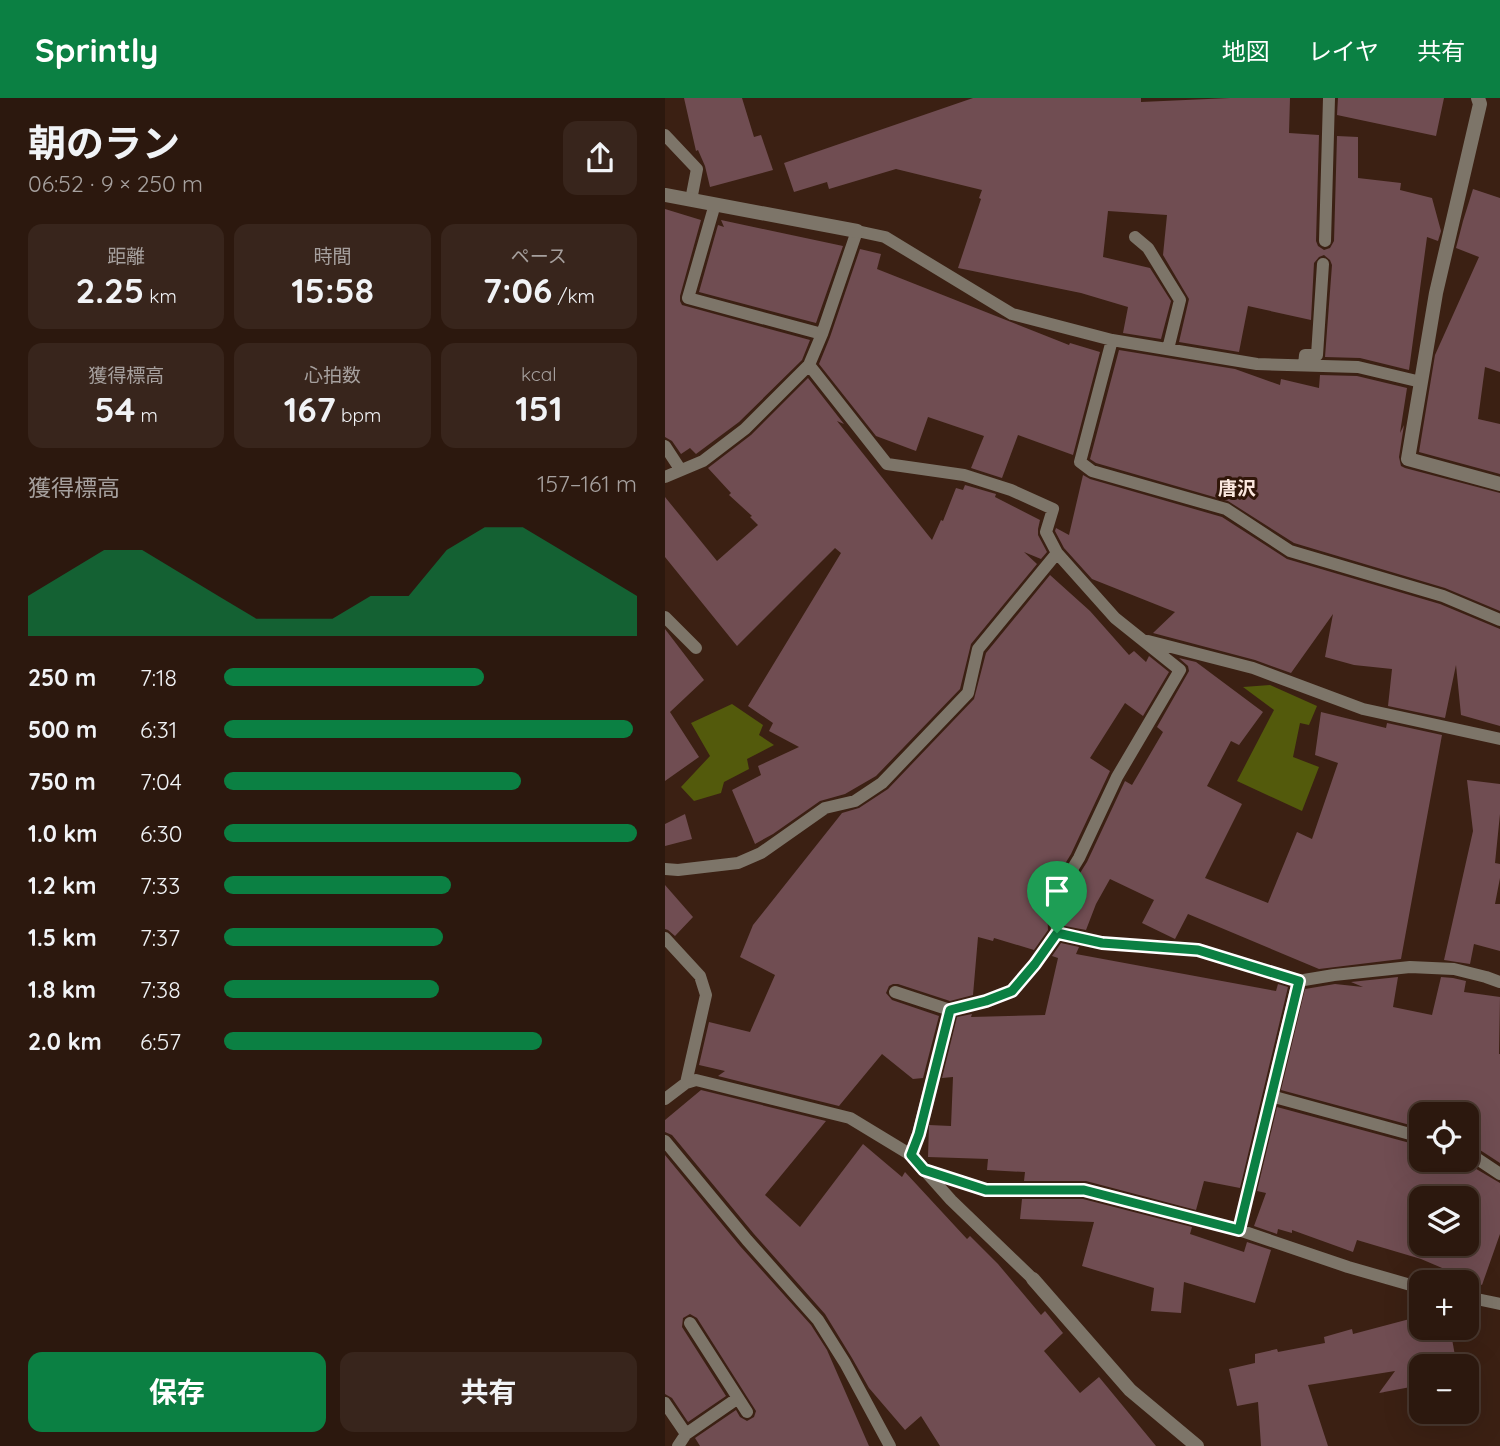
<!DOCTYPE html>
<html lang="ja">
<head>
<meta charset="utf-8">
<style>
	body { margin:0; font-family:Quicksand,"Noto Sans JP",sans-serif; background:#38251c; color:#f1f3f6; height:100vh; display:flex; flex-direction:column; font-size:26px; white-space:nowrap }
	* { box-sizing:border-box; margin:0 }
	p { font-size:23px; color:#a6a09e }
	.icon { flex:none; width:38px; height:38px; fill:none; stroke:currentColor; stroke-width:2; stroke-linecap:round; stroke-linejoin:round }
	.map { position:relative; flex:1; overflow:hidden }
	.side { display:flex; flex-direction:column; background:#2c180e; width:665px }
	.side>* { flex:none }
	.controls { position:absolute; left:744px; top:1004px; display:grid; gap:14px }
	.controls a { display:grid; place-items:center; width:70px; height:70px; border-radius:14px; background:#2c180e; box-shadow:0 7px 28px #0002,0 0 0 2px #48372e; font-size:35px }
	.pin { position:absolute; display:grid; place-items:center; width:60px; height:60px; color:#fff; margin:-72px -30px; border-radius:50% 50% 50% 0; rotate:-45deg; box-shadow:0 0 7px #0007 }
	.pin .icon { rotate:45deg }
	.round { display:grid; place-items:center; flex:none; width:74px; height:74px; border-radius:14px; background:#38251c }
	.summary { display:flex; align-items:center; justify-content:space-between; height:119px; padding:0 28px }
	h1 { font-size:38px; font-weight:700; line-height:52px }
	.figures { display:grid; grid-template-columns:repeat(3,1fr); gap:10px; height:119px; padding:7px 28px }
	.figures div { display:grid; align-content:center; border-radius:14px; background:#38251c; text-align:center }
	.figures b { font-size:35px; font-weight:700 }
	.figures small { font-size:19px; font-weight:400 }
	.figures p { font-size:19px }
	.chart { height:196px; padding:14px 28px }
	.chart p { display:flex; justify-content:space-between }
	.chart svg { width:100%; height:126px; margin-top:7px; fill:#0b8043; opacity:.7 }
	.cta { display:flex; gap:14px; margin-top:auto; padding:14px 28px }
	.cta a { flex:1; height:80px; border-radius:14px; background:#0b8043; color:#fff; font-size:28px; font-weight:700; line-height:80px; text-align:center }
	.cta a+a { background:#38251c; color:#f1f3f6 }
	ul { padding:0 28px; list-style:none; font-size:23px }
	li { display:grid; grid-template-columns:112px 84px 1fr; align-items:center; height:52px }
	li i { height:18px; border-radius:9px; background:#0b8043 }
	header { display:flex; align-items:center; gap:42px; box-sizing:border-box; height:98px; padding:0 35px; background:#0b8043; color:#fff }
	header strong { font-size:33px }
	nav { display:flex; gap:38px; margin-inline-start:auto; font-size:24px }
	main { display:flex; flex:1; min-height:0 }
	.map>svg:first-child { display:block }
	.forest { fill:#535a0c }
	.building { fill:#704d52; fill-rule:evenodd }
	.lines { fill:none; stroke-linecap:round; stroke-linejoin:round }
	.lane { stroke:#7d7569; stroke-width:12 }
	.street { stroke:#7d7569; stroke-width:14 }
	.route-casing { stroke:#fff; stroke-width:14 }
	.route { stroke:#0b8043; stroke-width:9 }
	.labels { text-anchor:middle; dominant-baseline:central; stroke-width:6; stroke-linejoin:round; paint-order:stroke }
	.neighbourhood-label { font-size:19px; font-weight:bold; fill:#fbe8df; stroke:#301609 }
</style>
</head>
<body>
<header>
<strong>Sprintly</strong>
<nav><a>地図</a><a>レイヤ</a><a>共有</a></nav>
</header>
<main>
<section class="side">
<div class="summary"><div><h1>朝のラン</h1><p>06:52 · 9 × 250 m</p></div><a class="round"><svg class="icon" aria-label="share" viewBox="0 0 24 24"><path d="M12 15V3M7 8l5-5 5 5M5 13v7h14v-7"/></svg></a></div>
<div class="figures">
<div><p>距離</p><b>2.25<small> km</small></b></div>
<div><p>時間</p><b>15:58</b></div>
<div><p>ペース</p><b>7:06<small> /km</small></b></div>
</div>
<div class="figures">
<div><p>獲得標高</p><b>54<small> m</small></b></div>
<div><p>心拍数</p><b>167<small> bpm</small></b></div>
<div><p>kcal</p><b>151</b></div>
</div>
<div class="chart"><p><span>獲得標高</span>157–161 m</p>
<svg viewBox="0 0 160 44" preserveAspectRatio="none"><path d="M0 44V30L10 22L20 14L30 14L40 22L50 30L60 38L70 38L80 38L90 30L100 30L110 14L120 6L130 6L140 14L150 22L160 30V44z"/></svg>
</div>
<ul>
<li><b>250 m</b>7:18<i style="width:63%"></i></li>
<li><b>500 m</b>6:31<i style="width:99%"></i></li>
<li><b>750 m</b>7:04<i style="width:72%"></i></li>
<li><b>1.0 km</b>6:30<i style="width:100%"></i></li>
<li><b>1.2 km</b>7:33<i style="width:55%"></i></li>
<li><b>1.5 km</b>7:37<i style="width:53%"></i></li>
<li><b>1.8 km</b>7:38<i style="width:52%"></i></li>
<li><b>2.0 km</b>6:57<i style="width:77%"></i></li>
</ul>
<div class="cta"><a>保存</a><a>共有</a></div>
</section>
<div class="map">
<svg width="835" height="1348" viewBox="0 0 835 1348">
	<rect width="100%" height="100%" fill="#3b2013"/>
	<path class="forest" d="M605,587L652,608L644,627L635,625L628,659L654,669L637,713L572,683L609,612L578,589Z
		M67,606L98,627L94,637L109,647L82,661L84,671L59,684L56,695L29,703L16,689L45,658L26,625Z"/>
	<path class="building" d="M19,0H77L89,39L96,37L108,72L45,89L40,68L33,52L31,53Z
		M308,0H476V4L565,0H625L624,35L654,37L651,143L653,148L659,152L665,150L669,143L672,38L693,39V80L736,85L735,92L767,100L776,133L773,143L762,139L744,272L695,260L660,259L667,167L665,162L659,157L654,159L649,165L646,222L583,208L574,254L514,244L524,201L498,157L502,117L443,113L438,159L485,170L506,203L496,241L458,235L463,209L416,195L293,170L316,101L314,100L317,92L231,71L164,91L162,84L129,94L119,65Z
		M673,0H779L771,38L672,17Z
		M808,91L835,100V274L820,269L813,321L835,326V376L754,354L770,257L814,159L791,150L798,123Z
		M0,111L36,122L15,198V203L17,207L145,242L137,262L74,324L31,356L25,350L16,356L7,343L0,339Z
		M56,122L178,148L151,225L34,194L53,127L59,129Z
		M195,151L216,156L212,171L404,247L405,245L435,254L408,357L353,337L337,380L306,370L319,338L263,319L251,353L211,338L154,266L165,239Z
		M454,252L570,271L615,287L616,281L654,290L655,277L692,278L742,290L735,335L739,327L734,359L736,368L740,370L835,395V513L780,490L629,445L563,403L431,365L425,361Z
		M143,280L179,326L172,323L267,442L276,422L278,423L291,390L298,392L300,387L331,396L330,399L375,422L373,431V437L382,454L376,461L359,454L372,466L306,546L295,591L211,678L180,696L155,703L108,736L90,746L67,692L96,677L93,668L134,649L104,633L108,625L83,608L176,455L170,450L72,548L0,459V399L52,463L93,427L85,419L87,418L64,397L66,395L43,370L86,337Z
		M418,377L425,381L557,419L622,461L775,506L835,531V628L796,617L791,567L780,620L723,608L727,571L689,567L660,559L668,516L626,575L590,562L488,535L510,514L427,481L399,450L390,433L391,430L404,437Z
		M385,477L425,513L464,557L469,553L481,564L484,558L504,574L478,618L460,605L425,660L445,673L406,756L389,784L382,812L383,832L369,852L329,840L328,843L313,839L308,897L285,903L233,886H228L224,888L221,895L227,902L274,918L258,980L248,981L217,956L174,1008L53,978L60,973L34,967L44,924L85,934L110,877L75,859L88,827L177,715L194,710L223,691L309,601L321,555Z
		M0,531L39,582L5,614L34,659L0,683Z
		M514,560L531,564L598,614L574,647L566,643L542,688L577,706L540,780L603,805L632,734L647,741L673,665L650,657L656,614L721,630L722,625L777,637L736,861L654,871L523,816L510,841L477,825L489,802L445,781L431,806L421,832L400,828V815L405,791L422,764L460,683L467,687L498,634L492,629L524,573L523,568Z
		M802,682L835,686V716L830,765L835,766V780L830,806H835V853L809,846L805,866L779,862L808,733Z
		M20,716L27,741L0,748V726Z
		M0,787L28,819L10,838L3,832L0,831Z
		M396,845L414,849L411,856L611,893L613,886L623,889L575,1090L539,1083L531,1112L421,1083H359L360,1074L322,1072L323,1061L263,1059L264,1027L286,1028L288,979L277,980L292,919L307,916L306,919L380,917L393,860L387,858Z
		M733,879L728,909L767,917L776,879L788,880L801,883L799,894L835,899L834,956H835V1065L815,1052L802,1047V1017H756V1030L616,992L640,891L670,886L698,889L686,884Z
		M36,992L161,1023L100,1097L135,1129L198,1046L237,1079L240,1074L302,1141L305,1138L333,1166L376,1217L380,1213L398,1235L379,1253L415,1295L434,1279L491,1348H275L256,1318L240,1332L204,1290L187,1260L160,1216L89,1136L7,1037L0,1034V1022Z
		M612,1009L756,1048V1062H796L835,1085V1136L817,1187L756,1161L692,1142L688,1154L627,1132V1135L613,1131L612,1136L589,1128L601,1095L592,1093ZM756,1101H802V1146H756Z
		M0,1057L75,1148L146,1227L162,1252L204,1348H35L30,1340L71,1312L75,1319L82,1323L89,1319L91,1313L32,1220L25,1216L18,1220L17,1229L61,1298L23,1324L7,1300L0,1296Z
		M357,1101H418L527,1129L525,1136L579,1154L582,1144L606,1152L590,1205L519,1184L516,1215L486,1213L489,1190L417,1168L429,1124L355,1121Z
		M756,1218V1230H785L791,1263L756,1268V1287L714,1295L730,1273L643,1287L663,1348H596L593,1304L572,1308L564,1271L590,1265V1256L612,1251L613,1254L660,1245L659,1239L687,1231L688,1236Z"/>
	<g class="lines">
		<path class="lane" d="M0,37L32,71L26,102
			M50,106L23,200L157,236
			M470,139L483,150L515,202L503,251
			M660,143L664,0
			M447,242L415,364L427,373L561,411L625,453L778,498L835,522
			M144,267L222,366L299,377L346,392L388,411L381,434L392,455L450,520L515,572L452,679L414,760L397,788L391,814L392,835L370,866L347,893L321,903L285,912L253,1036L246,1057
			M639,267L640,257H652L658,166
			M0,348L15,371
			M0,379L38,363L80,331L144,267L157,236L192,133L220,139L347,216L447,242L592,266L693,269L756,284
			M0,519L31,550
			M483,543L588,570L698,611L835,641
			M0,771L13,772L73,765L96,755L160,710L190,703L217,685L303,595L313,551L392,455
			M392,835L437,845L533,852L633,883L669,877L745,869L789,871L821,879L835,884
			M0,840L35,878L41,897L21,985
			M230,894L285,912
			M606,998L756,1039
			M0,1001L21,985L31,982L185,1020L246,1057L286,1102L368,1181
			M0,1043L82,1142L153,1222L180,1265L225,1348
			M802,1056L811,1060L835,1076
			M259,1072L321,1092H419L574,1132L683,1169L756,1190
			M574,1132L633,883
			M802,1199L835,1206
			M25,1225L82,1314
			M0,1305L21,1336
			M13,1348L21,1336L73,1300"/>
		<path class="street" d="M813,0L815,6L771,195L743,361L835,386
			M0,97L192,133
			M368,1181L465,1292L532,1348"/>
	</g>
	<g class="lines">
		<defs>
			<path id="route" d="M392,835L437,845L533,852L634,883L574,1132L419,1092H321L259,1072L246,1057L254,1036L285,912L321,903L347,893L370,866Z"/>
		</defs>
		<use href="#route" class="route-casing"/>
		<use href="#route" class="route"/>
	</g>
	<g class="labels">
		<g class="neighbourhood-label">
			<text x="572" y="390">唐沢</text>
		</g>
	</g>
</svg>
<div class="controls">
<a><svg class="icon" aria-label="locate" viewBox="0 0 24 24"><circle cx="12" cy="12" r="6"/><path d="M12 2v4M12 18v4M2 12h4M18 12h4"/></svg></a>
<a><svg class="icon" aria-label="layers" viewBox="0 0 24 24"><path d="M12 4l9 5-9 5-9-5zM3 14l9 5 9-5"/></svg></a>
<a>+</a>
<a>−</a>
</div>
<div class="pin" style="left:392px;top:835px;background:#1e9e55"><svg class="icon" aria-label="arrive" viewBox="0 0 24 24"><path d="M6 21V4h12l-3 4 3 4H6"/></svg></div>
</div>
</main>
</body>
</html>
